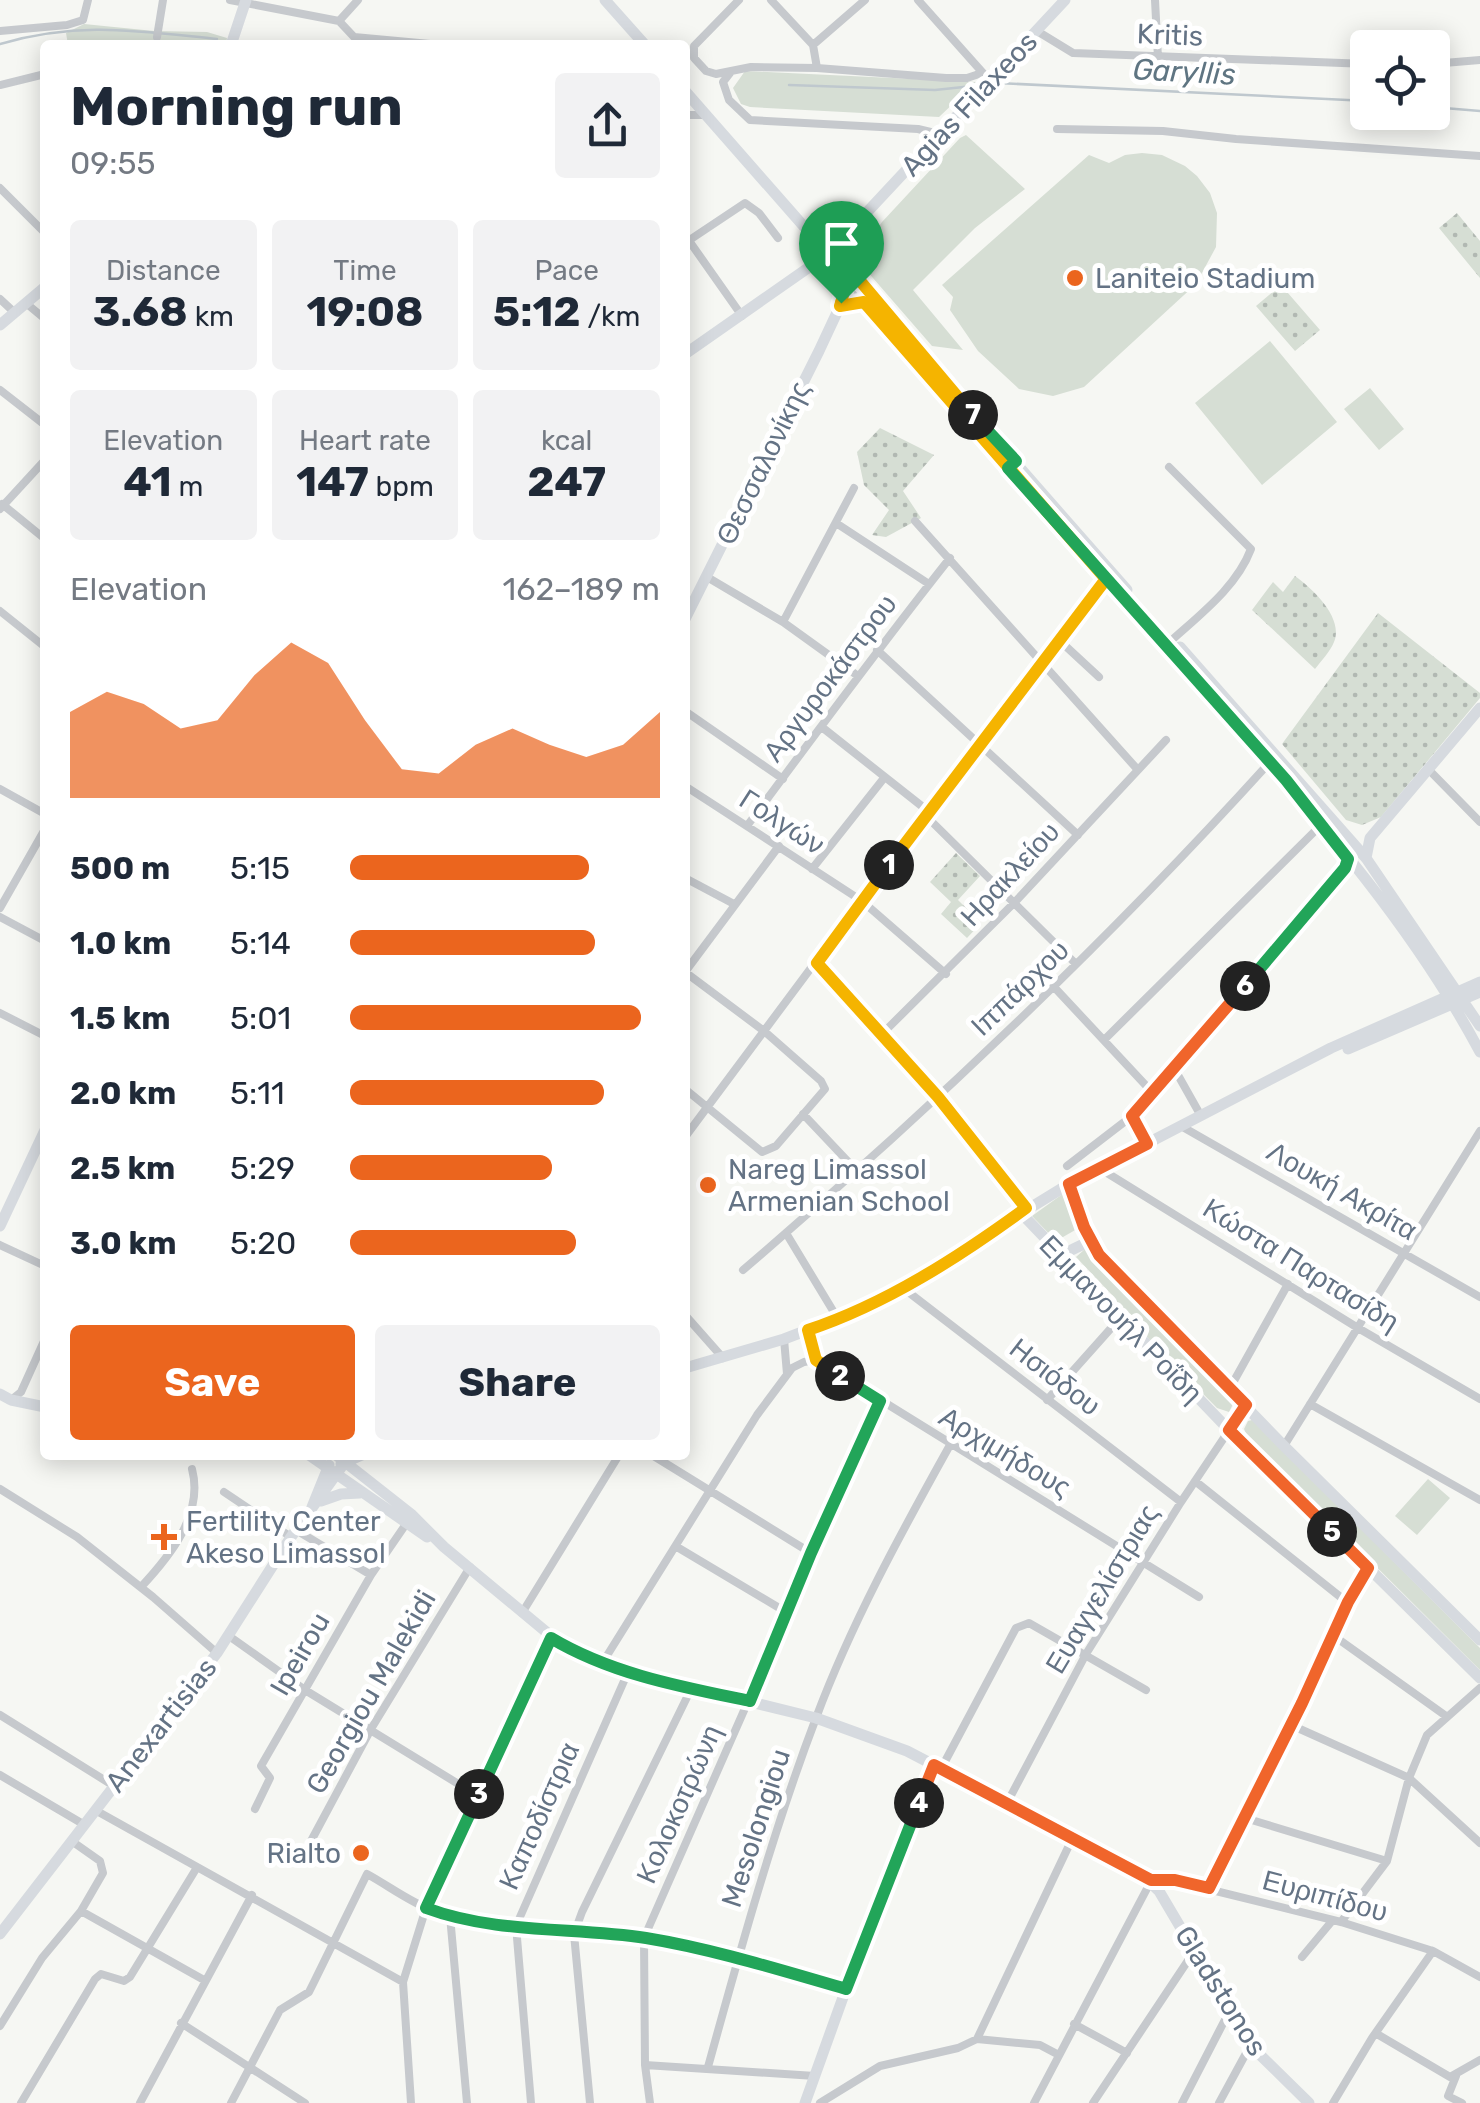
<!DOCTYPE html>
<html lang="en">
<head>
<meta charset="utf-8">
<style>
	body { margin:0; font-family:Rubik,sans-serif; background:#f2f2f3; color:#1f2937; height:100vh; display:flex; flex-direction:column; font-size:38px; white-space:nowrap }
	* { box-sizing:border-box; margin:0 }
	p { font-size:32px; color:#747a83 }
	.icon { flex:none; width:55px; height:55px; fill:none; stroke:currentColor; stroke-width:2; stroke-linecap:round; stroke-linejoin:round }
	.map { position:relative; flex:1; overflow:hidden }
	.details { position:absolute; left:40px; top:40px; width:650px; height:1420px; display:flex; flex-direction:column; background:#fff; border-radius:10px; box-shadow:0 5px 25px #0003 }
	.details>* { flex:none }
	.buttons { position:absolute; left:1350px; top:30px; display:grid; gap:20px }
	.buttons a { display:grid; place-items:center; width:100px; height:100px; border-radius:10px; background:#fff; box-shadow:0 5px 25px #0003; font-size:50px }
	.pin { position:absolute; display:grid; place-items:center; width:85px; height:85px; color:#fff; margin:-102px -42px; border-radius:50% 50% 50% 0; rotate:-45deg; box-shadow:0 0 10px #0007 }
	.pin .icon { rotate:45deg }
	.km { position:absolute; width:50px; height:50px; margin:-25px; border-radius:50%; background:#222; color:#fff; font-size:28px; line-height:50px; text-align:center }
	.round { display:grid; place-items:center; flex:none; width:105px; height:105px; border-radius:10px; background:#f2f2f3 }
	.headline { display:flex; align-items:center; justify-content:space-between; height:170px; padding:0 30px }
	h1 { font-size:55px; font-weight:700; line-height:75px }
	.stats { display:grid; grid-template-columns:repeat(3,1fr); gap:15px; height:170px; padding:10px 30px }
	.stats div { display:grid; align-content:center; border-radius:10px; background:#f2f2f3; text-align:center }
	.stats b { font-size:42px; font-weight:700 }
	.stats small { font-size:28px; font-weight:400 }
	.stats p { font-size:28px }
	.chart { height:280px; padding:20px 30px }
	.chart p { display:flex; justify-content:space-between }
	.chart svg { width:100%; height:180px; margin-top:10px; fill:#eb651e; opacity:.7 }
	.button { display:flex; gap:20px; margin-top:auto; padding:20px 30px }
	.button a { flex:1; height:115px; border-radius:10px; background:#eb651e; color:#fff; font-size:40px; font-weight:700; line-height:115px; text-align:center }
	.button a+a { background:#f2f2f3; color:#1f2937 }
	ul { padding:0 30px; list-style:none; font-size:32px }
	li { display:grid; grid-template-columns:160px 120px 1fr; align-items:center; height:75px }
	li i { height:25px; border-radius:12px; background:#eb651e }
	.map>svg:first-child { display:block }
	.grass { fill:url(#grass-dots) }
	.park { fill:#d6ded4 }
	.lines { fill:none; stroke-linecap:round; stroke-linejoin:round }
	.stream { stroke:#bfc8ce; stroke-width:2.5 }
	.street { stroke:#c6c9cd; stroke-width:8 }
	.secondary { stroke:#d6dadf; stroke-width:11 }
	.split-1-casing { stroke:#fff; stroke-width:20 }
	.split-2-casing { stroke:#fff; stroke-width:20 }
	.split-3-casing { stroke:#fff; stroke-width:20 }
	.split-4-casing { stroke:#fff; stroke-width:20 }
	.split-5-casing { stroke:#fff; stroke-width:20 }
	.split-6-casing { stroke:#fff; stroke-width:20 }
	.split-7-casing { stroke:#fff; stroke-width:20 }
	.split-8-casing { stroke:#fff; stroke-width:20 }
	.split-1 { stroke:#f5b400; stroke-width:12 }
	.split-2 { stroke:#f5b400; stroke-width:12 }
	.split-3 { stroke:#22a559; stroke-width:12 }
	.split-4 { stroke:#22a559; stroke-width:12 }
	.split-5 { stroke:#f0652b; stroke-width:12 }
	.split-6 { stroke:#f0652b; stroke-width:12 }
	.split-7 { stroke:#22a559; stroke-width:12 }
	.split-8 { stroke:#f5b400; stroke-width:12 }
	.poi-dot { fill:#eb651e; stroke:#fff; stroke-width:4 }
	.labels { text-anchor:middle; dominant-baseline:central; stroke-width:10; stroke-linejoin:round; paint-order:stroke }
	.street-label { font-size:28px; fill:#647385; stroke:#fff }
	.poi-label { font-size:28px; fill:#647385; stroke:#fff; text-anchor:start }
	.water-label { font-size:30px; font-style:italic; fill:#5f7582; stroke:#fff }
</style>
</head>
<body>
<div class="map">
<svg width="1480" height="2103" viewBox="0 0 1480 2103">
	<defs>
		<pattern id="grass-dots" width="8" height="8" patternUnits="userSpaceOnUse" patternTransform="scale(2.5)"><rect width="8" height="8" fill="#d6ded4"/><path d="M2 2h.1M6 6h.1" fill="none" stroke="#b1b8b2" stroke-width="1.8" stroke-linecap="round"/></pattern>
	</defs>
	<rect width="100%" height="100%" fill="#f6f7f3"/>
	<path class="grass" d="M1457,213L1480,241V278L1439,228Z
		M1281,285L1320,330L1295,351L1256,306Z
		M880,428L934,455L903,491L921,518L886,537L872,535L889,510L864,485L857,452Z
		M1295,576C1313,589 1344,618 1334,642C1330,652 1321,661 1315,669L1252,610L1273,582L1283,592Z
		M1378,613L1480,693V698L1381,817L1362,825L1346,820L1282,744Z
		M956,853L980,876L958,900L981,923L967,938L941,914L951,902L930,882Z"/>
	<path class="park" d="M84,24L154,31L207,32L227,38L226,45L83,40L81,45H68L66,33Z
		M745,71L976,82L939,117L750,107L741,104L733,88Z
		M966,135L1025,189L975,228L913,290L963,350L932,346L866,270V246L882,222L960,138Z
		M1142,153L1162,155L1185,166L1197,176L1210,193L1217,213L1216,247L1196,284L1084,387L1053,396L1019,389L978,351L950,310L953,297L942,285L1089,155L1109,163L1125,155Z
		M1270,341L1337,422L1262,485L1195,403Z
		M1370,388L1404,429L1379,450L1344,409Z
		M1064,1193L1071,1205L1077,1229L1056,1241L1032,1216Z
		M1085,1249L1234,1402L1229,1412L1217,1408L1111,1300L1113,1296L1076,1257Z
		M1252,1420L1480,1648V1670L1249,1440L1244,1429L1248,1421Z
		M1428,1479L1450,1498L1417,1535L1395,1516Z"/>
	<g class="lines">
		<path class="stream" d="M0,44C79,21 137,31 217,39
			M998,83L1368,101
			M789,85L935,90L973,86
			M1432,107L1480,111"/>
		<path class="street" d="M230,0L339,21
			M739,0L694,46V58L706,71L716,74L751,67L817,68L946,78H967L982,73
			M771,0L813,45L817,68
			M918,0L983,73
			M1155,0L1158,58
			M339,21L354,37L441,45
			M339,21L358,0
			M0,31L67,25L83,20L88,0
			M1037,31L1073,53L1368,64
			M157,37L163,0
			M813,45L865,0
			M1432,64L1480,60
			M730,73L723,82L729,100L750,120L918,129L939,134
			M0,85L45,74
			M685,115H706
			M1057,129L1163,131L1236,139L1480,156
			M0,188L45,233
			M685,235L742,316
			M685,243L745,203L759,213L778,238
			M0,299L15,313
			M27,304L45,319
			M0,390L45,425
			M1169,467L1251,549C1237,586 1202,613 1173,639
			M2,504L45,539
			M0,509L45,460
			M915,521L1138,770
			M836,523L929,584
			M707,577L783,622L858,676
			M0,611L45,647
			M783,622L854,488
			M1059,640L1099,677
			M877,650L1078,835
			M685,711L783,779
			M823,728L928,811
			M1429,770L1480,822
			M685,786L862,901L946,974
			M0,789L45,814
			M925,815L1076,964
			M747,826C814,736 880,646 950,558
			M812,869L884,778
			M685,878L734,904
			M0,908L45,829
			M0,917L45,941
			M817,963L938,1097L1026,1208
			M685,972L764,1031L821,1081L825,1089L776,1146L762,1152L685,1089
			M685,972L779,846
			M1055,988L1152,1092
			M0,1013L45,1036
			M882,1034L1015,902L1166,740
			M1104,1040L1322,824
			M1174,1068L1201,1116
			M803,1114L855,1169
			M1132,1116L1147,1143
			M1181,1126L1480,1297
			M685,1137L928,811L1106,579
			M1067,1166L1132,1116L1345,868L1348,859
			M1099,1168L1358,1328L1480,1399
			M786,1233L838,1319
			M0,1245L45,1266
			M743,1270C929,1111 1106,943 1270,762
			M903,1288L1181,1502
			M685,1315L723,1358
			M808,1330L810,1348L816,1360L1199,1597
			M784,1339L787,1374
			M1230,1388L1288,1284
			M11,1400L21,1392L45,1339
			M1047,1400L1121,1317
			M1310,1404L1480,1500
			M1284,1446L1480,1131
			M652,1455L811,1553
			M1195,1481L1348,1603
			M0,1489L77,1537L153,1597L217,1653
			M224,1492L291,1537
			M296,1530L371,1575
			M677,1547L786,1612
			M141,1587C170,1556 204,1514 192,1469
			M522,1613L619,1455
			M229,1636L305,1690L478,1796
			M1334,1636L1446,1716
			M603,1662L757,1415L792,1368L804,1362L816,1360
			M0,1715L114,1786
			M1291,1725L1409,1778L1480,1843
			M941,1769L1016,1628L1029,1623L1146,1690
			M0,1775L83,1824
			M1007,1803L1086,1654L1181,1502L1246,1405
			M255,1809L270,1778L261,1766L371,1575L406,1524
			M95,1810L403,1982
			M1245,1818L1387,1861
			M311,1841L371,1729L470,1567
			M1209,1889L1368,1568
			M81,1911L204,1980
			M450,1916L467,2103
			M1341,1922L1387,1861L1409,1778L1427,1735L1480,1688
			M1302,1957L1332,1921
			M181,2023L305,2103
			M1074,2024L1127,2053
			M0,2026L42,1958L81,1911L103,1873L100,1861L73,1842
			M1377,2034L1450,2077L1480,2060
			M977,2039L1073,1837
			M645,2065L815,2076
			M708,2067C740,1951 773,1831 816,1718C851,1624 901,1533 950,1445
			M1456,2076L1448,2096L1462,2103
			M21,2103L95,1979L101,1974L124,1981L130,1977L196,1869
			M140,2103L252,1895
			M231,2103L280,2010L309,1992L314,1982L367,1874C389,1886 411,1903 434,1911C502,1935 576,1927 646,1938C714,1949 780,1971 846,1989
			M411,2103L403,1982L426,1908L551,1638
			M531,2103L516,1926L628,1672
			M590,2103L574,1934L582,1912L691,1689
			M650,2103L645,2065L644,1938L880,1401
			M820,2103L880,2066L958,2048L977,2039L1040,2045L1057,2054
			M1034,2103L1151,1881H1175L1341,1922L1433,1951L1480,1977
			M1093,2103L1195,1950
			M1182,2103L1230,2010
			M1219,2103L1250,2046
			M1333,2103L1372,2038L1433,1951"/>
		<path class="secondary" d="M605,0L645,45
			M231,45L246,0
			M685,91L828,254L833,267C959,413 1089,555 1215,701C1311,811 1411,922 1480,1052
			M828,254L845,263L970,411L1127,590
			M0,325L45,287
			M685,354L828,254L1065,0
			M685,619L819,351L840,306L846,283
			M1180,647L1366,858L1480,1026
			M1366,858L1370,838L1480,708
			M1348,1049L1480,992
			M1069,1184L1084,1227L1099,1255L1284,1446L1480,1640
			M1020,1212L1229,1430L1480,1678
			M0,1226L45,1130
			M1059,1256L1090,1241
			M685,1368L784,1339L868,1307L1069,1184L1331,1048L1480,982
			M0,1394L11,1400L45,1407
			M309,1455L427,1537
			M336,1455L411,1514L444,1547L562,1645L628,1672L816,1718L907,1751L1139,1872L1159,1891L1250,2045L1309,2103
			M341,1464L362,1455
			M321,1501L341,1494L360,1493
			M312,1507L329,1465
			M0,1934L217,1653L291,1537L345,1462
			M805,2103L846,1989L934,1765"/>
	</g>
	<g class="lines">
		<defs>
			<path id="split-1" d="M841,303L840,306L864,302L1106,579L889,865"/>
			<path id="split-2" d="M840,1376L816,1360L808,1330C886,1304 959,1257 1026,1208L938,1097L817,963L889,865"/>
			<path id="split-3" d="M479,1794L551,1638C611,1674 682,1687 750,1701L811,1553L880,1401L840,1376"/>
			<path id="split-4" d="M479,1794L426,1908C496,1934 573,1927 646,1938C713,1949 780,1970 846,1989L919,1803"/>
			<path id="split-5" d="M919,1803L934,1765L1151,1880H1175L1209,1888L1302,1703L1348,1602L1368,1568L1332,1532"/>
			<path id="split-6" d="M1245,986L1132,1116L1147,1144L1069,1184L1084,1227L1099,1255L1246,1405L1229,1430L1332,1532"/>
			<path id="split-7" d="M973,415L1016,461L1008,468L1286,780L1348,859L1345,868L1245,986"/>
			<path id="split-8" d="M841,303L846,283L833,267L828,254L845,263L973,415"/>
		</defs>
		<use href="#split-1" class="split-1-casing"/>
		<use href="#split-2" class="split-2-casing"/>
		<use href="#split-3" class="split-3-casing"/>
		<use href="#split-4" class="split-4-casing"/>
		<use href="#split-5" class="split-5-casing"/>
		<use href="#split-6" class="split-6-casing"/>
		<use href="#split-7" class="split-7-casing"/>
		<use href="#split-8" class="split-8-casing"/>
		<use href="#split-1" class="split-1"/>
		<use href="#split-2" class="split-2"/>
		<use href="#split-3" class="split-3"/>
		<use href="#split-4" class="split-4"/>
		<use href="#split-5" class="split-5"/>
		<use href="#split-6" class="split-6"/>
		<use href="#split-7" class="split-7"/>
		<use href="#split-8" class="split-8"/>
	</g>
	<g class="poi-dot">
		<circle cx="1075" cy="278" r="10"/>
		<circle cx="708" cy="1185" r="10"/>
		<path d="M159 1522h10v10h10v10h-10v10h-10v-10h-10v-10h10z"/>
		<circle cx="361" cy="1853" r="10"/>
	</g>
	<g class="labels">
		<g class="street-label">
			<text transform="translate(1170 35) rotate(2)">Kritis</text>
			<text transform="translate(969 104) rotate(-47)">Agias Filaxeos</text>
			<text transform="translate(763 463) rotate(-64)">Θεσσαλονίκης</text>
			<text transform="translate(830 678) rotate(-53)">Αργυροκάστρου</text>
			<text transform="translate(782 822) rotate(33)">Γολγών</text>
			<text transform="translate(1010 874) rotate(-47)">Ηρακλείου</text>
			<text transform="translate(1020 988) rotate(-44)">Ιππάρχου</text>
			<text transform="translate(1342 1191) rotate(30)">Λουκή Ακρίτα</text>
			<text transform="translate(1301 1265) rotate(32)">Κώστα Παρτασίδη</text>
			<text transform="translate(1121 1319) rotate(46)">Εμμανουήλ Ροΐδη</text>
			<text transform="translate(1055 1377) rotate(38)">Ησιόδου</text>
			<text transform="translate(1005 1452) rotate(31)">Αρχιμήδους</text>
			<text transform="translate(1102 1589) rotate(-59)">Ευαγγελίστριας</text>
			<text transform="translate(300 1654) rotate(-60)">Ipeirou</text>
			<text transform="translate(371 1692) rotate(-60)">Georgiou Malekidi</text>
			<text transform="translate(161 1725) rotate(-52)">Anexartisias</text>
			<text transform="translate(679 1804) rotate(-66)">Κολοκοτρώνη</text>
			<text transform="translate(539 1816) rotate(-66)">Καποδίστρια</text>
			<text transform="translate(756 1828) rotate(-72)">Mesolongiou</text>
			<text transform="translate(1325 1896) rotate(15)">Ευριπίδου</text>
			<text transform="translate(1221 1991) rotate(58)">Gladstonos</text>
		</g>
		<g class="poi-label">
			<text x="1095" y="278">Laniteio Stadium</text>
			<text x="728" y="1169">Nareg Limassol<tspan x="728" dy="32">Armenian School</tspan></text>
			<text x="186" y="1521">Fertility Center<tspan x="186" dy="32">Akeso Limassol</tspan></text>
			<text x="341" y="1853" text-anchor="end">Rialto</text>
		</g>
		<g class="water-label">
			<text transform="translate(1184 72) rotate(3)">Garyllis</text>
		</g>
	</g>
</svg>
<div class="buttons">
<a><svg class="icon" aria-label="locate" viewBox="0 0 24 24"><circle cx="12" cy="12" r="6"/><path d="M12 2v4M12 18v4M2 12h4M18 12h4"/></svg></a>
</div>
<div class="pin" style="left:841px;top:303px;background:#1e9e55"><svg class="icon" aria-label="arrive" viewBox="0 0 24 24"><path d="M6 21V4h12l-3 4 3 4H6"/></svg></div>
<b class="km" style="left:889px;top:865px">1</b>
<b class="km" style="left:840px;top:1376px">2</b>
<b class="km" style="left:479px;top:1794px">3</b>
<b class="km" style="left:919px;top:1803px">4</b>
<b class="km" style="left:1332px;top:1532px">5</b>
<b class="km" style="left:1245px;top:986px">6</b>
<b class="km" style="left:973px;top:415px">7</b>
<section class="details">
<div class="headline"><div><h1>Morning run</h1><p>09:55</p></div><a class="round"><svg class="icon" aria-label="share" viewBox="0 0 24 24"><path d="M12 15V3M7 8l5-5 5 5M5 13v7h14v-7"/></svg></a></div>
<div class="stats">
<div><p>Distance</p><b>3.68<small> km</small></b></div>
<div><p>Time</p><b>19:08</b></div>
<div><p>Pace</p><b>5:12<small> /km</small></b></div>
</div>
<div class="stats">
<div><p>Elevation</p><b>41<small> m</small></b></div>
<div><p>Heart rate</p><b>147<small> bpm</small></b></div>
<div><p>kcal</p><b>247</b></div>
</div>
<div class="chart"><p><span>Elevation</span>162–189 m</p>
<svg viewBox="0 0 160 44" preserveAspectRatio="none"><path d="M0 44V23L10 18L20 21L30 27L40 25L50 14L60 6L70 11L80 25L90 37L100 38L110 31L120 27L130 31L140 34L150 31L160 23V44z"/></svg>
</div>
<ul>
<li><b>500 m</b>5:15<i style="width:77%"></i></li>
<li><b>1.0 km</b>5:14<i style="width:79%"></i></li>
<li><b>1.5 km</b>5:01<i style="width:94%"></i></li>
<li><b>2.0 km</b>5:11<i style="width:82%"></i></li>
<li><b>2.5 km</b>5:29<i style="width:65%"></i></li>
<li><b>3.0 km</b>5:20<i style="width:73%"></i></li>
</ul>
<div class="button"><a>Save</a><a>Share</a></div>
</section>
</div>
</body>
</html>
